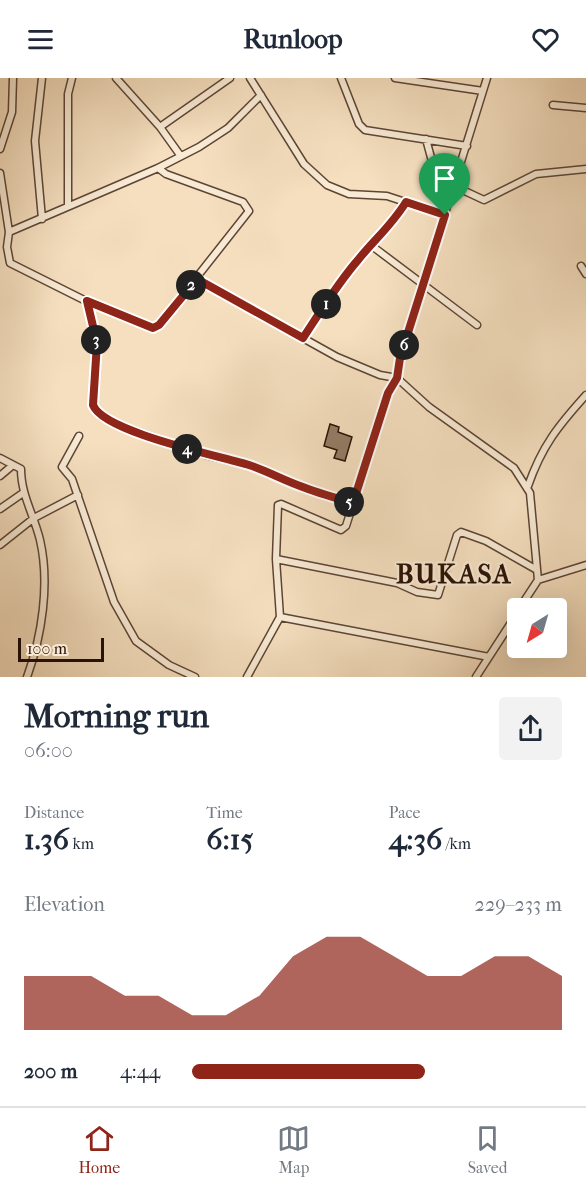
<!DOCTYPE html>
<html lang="en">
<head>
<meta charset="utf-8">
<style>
	body { margin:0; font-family:"IM FELL French Canon",serif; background:#f2f2f3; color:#1f2937; height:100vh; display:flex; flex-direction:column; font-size:22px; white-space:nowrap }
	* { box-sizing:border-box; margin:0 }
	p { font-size:20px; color:#747a83 }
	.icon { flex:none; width:33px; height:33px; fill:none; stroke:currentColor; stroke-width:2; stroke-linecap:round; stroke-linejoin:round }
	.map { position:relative; height:599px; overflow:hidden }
	.drawer { display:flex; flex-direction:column; background:#fff; flex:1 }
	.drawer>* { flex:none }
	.needle { width:39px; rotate:217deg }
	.fabs { position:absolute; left:507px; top:520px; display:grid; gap:12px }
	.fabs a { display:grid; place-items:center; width:60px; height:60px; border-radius:6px; background:#fff; box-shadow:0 6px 24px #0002; font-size:30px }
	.scale { position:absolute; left:18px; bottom:15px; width:86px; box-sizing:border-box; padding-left:6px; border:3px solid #2a1205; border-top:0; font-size:16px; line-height:21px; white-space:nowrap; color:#2a1205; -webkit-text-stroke:4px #f8ead5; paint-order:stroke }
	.pin { position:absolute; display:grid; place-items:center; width:51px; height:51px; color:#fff; margin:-62px -26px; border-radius:50% 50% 50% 0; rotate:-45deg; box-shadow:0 0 6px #0007 }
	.pin .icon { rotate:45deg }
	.km { position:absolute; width:30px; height:30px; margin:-15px; border-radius:50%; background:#222; color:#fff; font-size:16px; line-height:30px; text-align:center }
	.round { display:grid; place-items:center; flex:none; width:63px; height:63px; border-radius:6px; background:#f2f2f3 }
	.summary { display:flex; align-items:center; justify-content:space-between; height:102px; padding:0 24px }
	h1 { font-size:33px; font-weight:700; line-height:45px }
	.metrics { display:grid; grid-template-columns:repeat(3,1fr); gap:9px; height:102px; padding:6px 24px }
	.metrics div { display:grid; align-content:center }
	.metrics b { font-size:30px; font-weight:700 }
	.metrics small { font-size:16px; font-weight:400 }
	.metrics p { font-size:16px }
	.chart { height:168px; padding:12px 24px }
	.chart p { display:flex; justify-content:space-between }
	.chart svg { width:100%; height:108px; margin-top:6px; fill:#8f2418; opacity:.7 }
	ul { padding:0 24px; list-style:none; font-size:20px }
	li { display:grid; grid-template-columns:96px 72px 1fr; align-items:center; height:45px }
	li i { height:15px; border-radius:8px; background:#8f2418 }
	header { display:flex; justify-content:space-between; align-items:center; height:78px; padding:0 24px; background:#fff; font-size:27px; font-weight:700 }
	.dock { display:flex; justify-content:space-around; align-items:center; height:84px; border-top:2px solid #e0e1e3; background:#fff; font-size:16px; color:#747a83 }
	.dock a { display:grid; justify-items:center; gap:3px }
	.dock .active { color:#8f2418 }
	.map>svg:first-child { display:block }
	.building { fill:#947d66; stroke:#2a1205; stroke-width:1.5 }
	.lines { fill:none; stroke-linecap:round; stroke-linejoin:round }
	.street-casing { stroke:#5d4534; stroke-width:9 }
	.street { stroke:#f8ead5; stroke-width:6 }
	.route-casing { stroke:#fff; stroke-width:12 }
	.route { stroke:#8f2418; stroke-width:8 }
	.labels { text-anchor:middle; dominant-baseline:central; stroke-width:4.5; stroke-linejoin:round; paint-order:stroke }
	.district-label { font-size:27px; font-weight:bold; letter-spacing:1.5px; fill:#2a1205; stroke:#f8ead5 }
</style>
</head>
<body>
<header><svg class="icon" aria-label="menu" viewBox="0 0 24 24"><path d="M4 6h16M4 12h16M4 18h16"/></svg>Runloop<svg class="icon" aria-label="heart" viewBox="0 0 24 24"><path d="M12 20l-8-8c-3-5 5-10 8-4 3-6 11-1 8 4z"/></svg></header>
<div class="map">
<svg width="586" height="599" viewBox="0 0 586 599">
	<rect width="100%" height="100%" fill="#f5dfbf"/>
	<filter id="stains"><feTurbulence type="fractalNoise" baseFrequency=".00333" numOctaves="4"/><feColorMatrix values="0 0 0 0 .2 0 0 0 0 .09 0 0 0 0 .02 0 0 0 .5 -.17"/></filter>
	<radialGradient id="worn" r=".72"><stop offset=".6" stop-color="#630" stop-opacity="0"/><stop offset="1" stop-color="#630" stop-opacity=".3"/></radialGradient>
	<path class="building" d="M330,346L339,349L338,354L352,359L345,383L334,380L337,372L324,368Z"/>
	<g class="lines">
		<defs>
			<path id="street" d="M42,0L35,63L42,141
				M116,0L160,49L180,77
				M250,0L304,86L327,107L349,116L387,118L445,137
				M341,0L359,46L365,52L467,68
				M395,0L483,13
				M553,27L586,30
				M160,49L230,0
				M426,61L433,87
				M0,71L12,34L13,0
				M0,95L9,154L7,169L10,185L86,223L153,250L159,247L249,133L243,124L166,96L158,90
				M454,108L484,122L536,96L586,91
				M68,128V16L72,0
				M9,154L158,90L199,69L228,50L261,17
				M372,168L477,247
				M581,188L586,196
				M197,201L337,279L380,297L397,300L429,329L514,390L530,415L538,502
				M86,223L97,265L93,327L101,338L115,346L206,377L252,388L304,410L353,425
				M303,260C321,233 337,206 358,182C374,162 392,147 406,125
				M79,358L62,389L72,401L114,524L136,563L169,587L195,599
				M0,380L21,391C21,417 34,437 40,462C50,505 42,558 27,599
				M0,398L13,387
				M528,408C542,368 558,348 586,317
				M0,431L23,415
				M0,467L34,440L78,417
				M276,481L397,505L417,514L438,517L457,457L461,454L486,463L537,492
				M538,502L586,487
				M519,531L538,502
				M280,539L489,579
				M247,599L280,539L276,481L278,427L281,426L341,452L346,448L388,315L397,300L400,280L487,0
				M476,599L518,534"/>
		</defs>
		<use href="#street" class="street-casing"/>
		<use href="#street" class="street"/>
	</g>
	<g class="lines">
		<defs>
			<path id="route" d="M406,124L445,137L400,280L397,300L388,315L353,425C336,420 318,415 300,408C283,402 267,393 249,387C220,378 103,354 93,327L97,265L87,223L153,250L159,247L197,201L303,260C321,233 337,206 358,182C374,162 392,147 406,124Z"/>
		</defs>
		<use href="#route" class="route-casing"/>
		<use href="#route" class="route"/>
	</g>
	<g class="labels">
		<g class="district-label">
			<text x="454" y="496">BUKASA</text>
		</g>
	</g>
	<rect width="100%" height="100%" filter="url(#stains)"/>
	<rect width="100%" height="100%" fill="url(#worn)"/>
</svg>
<div class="fabs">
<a><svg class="needle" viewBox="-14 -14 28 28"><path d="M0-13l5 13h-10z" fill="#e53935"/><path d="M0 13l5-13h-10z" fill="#747a83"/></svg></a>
</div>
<div class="scale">100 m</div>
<div class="pin" style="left:445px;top:137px;background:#1e9e55"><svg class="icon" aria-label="arrive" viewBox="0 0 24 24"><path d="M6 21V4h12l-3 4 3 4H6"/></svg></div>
<b class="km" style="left:326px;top:226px">1</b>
<b class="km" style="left:191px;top:207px">2</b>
<b class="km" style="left:96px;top:262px">3</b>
<b class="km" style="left:187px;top:371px">4</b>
<b class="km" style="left:349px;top:424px">5</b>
<b class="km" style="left:404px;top:267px">6</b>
</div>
<section class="drawer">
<div class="summary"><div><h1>Morning run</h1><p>06:00</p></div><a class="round"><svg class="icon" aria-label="share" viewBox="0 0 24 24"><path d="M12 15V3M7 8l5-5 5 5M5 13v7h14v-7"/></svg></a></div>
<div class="metrics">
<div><p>Distance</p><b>1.36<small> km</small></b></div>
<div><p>Time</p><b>6:15</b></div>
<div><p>Pace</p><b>4:36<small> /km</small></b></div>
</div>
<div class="chart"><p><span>Elevation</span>229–233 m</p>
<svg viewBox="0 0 160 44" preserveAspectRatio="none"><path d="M0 44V22L10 22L20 22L30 30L40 30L50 38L60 38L70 30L80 14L90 6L100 6L110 14L120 22L130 22L140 14L150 14L160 22V44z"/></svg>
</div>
<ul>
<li><b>200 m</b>4:44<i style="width:63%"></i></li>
</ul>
</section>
<nav class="dock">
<a class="active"><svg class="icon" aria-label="home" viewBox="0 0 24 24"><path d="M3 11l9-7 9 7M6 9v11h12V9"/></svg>Home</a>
<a><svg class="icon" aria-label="map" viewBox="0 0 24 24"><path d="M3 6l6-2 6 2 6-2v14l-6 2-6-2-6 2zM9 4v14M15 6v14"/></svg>Map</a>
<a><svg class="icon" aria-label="saved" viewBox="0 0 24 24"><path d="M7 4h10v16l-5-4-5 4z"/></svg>Saved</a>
</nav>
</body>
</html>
